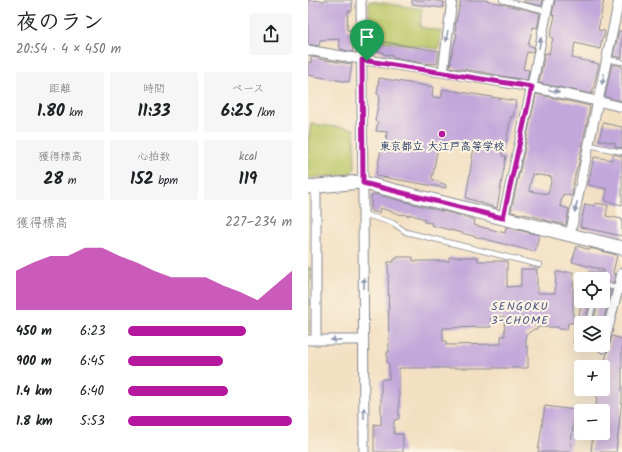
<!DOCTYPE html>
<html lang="ja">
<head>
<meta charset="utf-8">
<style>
	body { margin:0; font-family:Kalam,"Klee One",sans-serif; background:#f6f6f6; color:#202124; height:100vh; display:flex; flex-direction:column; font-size:15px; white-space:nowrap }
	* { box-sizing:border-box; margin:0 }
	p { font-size:13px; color:#757577 }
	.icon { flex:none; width:22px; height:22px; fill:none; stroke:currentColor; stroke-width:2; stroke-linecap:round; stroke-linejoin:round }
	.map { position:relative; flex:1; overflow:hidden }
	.side { display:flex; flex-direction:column; background:#fff; width:308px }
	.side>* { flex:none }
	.controls { position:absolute; left:266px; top:272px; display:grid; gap:8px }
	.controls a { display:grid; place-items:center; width:36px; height:36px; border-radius:4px; background:#fff; box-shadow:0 4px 16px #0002; font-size:20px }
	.pin { position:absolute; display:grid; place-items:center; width:34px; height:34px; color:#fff; margin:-41px -17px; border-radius:50% 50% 50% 0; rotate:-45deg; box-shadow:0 0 4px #0007 }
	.pin .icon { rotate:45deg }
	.round { display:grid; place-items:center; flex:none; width:42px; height:42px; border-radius:4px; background:#f6f6f6 }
	.head { display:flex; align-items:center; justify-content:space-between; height:68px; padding:0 16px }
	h1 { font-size:22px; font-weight:600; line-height:30px }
	.stats { display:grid; grid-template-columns:repeat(3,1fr); gap:6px; height:68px; padding:4px 16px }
	.stats div { display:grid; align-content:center; border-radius:4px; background:#f6f6f6; text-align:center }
	.stats b { font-size:17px; font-weight:600 }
	.stats small { font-size:11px; font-weight:400 }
	.stats p { font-size:11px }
	.chart { height:112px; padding:8px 16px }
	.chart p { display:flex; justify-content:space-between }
	.chart svg { width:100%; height:72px; margin-top:4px; fill:#b5179e; opacity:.7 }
	ul { padding:0 16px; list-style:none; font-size:13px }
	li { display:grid; grid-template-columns:64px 48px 1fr; align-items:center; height:30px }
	li i { height:10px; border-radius:5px; background:#b5179e }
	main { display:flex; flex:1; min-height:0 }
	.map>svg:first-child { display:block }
	.green { fill:#bbc769; stroke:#6b7b64 }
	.building { fill:#c2a7da; fill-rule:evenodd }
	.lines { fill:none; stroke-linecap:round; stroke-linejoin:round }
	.lane-casing { stroke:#878890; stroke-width:6 }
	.street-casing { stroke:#878890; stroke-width:11 }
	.secondary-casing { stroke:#878890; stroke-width:15 }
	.lane { stroke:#fff; stroke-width:4.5 }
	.street { stroke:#fff; stroke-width:9 }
	.secondary { stroke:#fff; stroke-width:13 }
	.oneway { fill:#8d97ae }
	.route-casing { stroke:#fff; stroke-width:8 }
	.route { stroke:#b5179e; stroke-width:5 }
	.poi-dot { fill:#b5179e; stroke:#fcf5e5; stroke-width:1.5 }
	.labels { text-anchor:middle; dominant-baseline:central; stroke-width:4; stroke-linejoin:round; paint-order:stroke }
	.poi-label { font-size:11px; font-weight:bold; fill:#1b2f5e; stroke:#fcf5e5 }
	.neighbourhood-label { font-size:12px; letter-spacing:1px; fill:#555989; stroke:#fcf5e5 }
</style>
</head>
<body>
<main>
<section class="side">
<div class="head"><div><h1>夜のラン</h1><p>20:54 · 4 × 450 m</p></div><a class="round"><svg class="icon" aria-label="share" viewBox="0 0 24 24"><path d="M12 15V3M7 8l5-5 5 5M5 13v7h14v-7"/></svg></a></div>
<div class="stats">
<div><p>距離</p><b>1.80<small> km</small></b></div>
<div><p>時間</p><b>11:33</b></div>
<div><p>ペース</p><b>6:25<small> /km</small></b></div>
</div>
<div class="stats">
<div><p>獲得標高</p><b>28<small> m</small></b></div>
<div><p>心拍数</p><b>152<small> bpm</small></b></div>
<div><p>kcal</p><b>119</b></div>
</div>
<div class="chart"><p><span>獲得標高</span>227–234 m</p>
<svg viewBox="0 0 160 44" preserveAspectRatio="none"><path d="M0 44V20L10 15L20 11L30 11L40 6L50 6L60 11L70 15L80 20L90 24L100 24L110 24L120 29L130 33L140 38L150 29L160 20V44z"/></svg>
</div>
<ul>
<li><b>450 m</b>6:23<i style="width:72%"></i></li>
<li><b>900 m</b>6:45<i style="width:58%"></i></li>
<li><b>1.4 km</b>6:40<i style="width:61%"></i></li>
<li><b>1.8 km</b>5:53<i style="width:100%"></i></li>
</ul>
</section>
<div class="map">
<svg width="314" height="452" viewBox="0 0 314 452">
	<rect width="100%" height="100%" fill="#fcf5e5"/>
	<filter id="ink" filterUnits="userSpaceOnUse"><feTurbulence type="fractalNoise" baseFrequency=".025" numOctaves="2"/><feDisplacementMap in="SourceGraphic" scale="8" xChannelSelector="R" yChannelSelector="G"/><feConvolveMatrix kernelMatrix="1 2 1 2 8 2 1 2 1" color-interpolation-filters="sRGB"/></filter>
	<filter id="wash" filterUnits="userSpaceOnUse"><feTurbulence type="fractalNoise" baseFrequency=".012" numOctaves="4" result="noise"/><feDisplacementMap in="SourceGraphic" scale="16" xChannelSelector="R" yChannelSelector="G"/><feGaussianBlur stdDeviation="0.9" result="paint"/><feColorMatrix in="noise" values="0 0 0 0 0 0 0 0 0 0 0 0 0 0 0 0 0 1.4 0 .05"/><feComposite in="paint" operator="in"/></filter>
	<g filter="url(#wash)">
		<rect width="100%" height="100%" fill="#f3e0c3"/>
		<path class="green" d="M61,1L114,9L112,27L133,31L131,49L61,39Z
			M3,124L46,129L47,168L41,175L0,178V138L1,137Z
			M0,267H2L1,333H0Z"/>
		<g id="blocks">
			<path class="building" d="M0,0L16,1V0H44V11H40L39,30H43L45,52L32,49L31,39L12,40L11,46L0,44Z
				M104,0H121L136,2L135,8L104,4Z
				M153,0H177L232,13L229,28L225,27L220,45L226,47L224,53L219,52L215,69L221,70L219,80H218L194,76L174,72H173L142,67L144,54L149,34L147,33L148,26H147Z
				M216,0H235L234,6L216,2Z
				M247,0H296L290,30L297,31L296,38H294L292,49L267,43L264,58L291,64L284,94L231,83L237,53L241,54L245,38L242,37L247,16L244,15Z
				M311,31H314V58L305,56Z
				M64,40L131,51L129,64L123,63L122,64L85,58L86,56L75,54V52L63,50Z
				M3,57L11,58V59L43,64H44L41,82L0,75V62L3,63Z
				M304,64L314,66V101L297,97Z
				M71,78L125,87L124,97L133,98L135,89L208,101L205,117L203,116L198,143H196L194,156H198L189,208L158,198L166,147L131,141L124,179L138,185V188L68,176L73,149L77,150L79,132L68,131L70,122L67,121L72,95L69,94Z
				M228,94L282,106L270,167H269L264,189H265L264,196L255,194L252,206L261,209L258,225L236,220V219L220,215L203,212ZM224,174L244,177L240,194L221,191Z
				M295,123L314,127V148L307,147V143L291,140Z
				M305,154L314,156V205L297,201L299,189L280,185L286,157L304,160Z
				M66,194L146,214L167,220L166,225L197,233L198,227L231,235L227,252L219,249V250L123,225L124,223L116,222L117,219L101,214V216L94,214V215L72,208L71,213L63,211V196Z
				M287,203L300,205L298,216L314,219V236L272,227L277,204L287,206Z
				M269,246L282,250V248L309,255L305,273L308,274L305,283L295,281V279H278L280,272H296V270L264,262Z
				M89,257H105V261H141V257H170V261H199V287L213,286V269H229V293H247L248,272H265V323H260L259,329H250V327H229V329H226L218,335V347H220V368H91V419H88V420H86V434H95V452H66V424L73,425V380H74L75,379H81V364L79,363V352H81L80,262H86V259H89ZM183,317H196L197,336H193V344L138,345V341H135V328L183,327Z
				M295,289L303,290L295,323H285L290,301H295Z
				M274,301H282L277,323H273V344L265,343Z
				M304,336L314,339V400L308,452H283L285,433H295V411H287L290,389H295V367Z
				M237,406L267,410L262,452H230Z"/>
		</g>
	</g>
	<g filter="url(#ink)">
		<use href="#blocks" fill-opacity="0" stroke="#878890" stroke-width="1"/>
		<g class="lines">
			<defs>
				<path id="lane" d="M194,0L239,11
					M299,59L314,62
					M281,145L314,152
					M55,214L85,223L98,232L232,265
					M295,285L310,288
					M281,323L286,301"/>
				<path id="street" d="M53,0L55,194L56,452
					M0,50C105,69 211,81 314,107
					M135,72L144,0
					M8,186V340
					M195,218L223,91L241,0
					M262,235L311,0
					M0,340H56
					M295,348L314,273"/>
				<path id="secondary" d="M0,187L52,182L314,248"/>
			</defs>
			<use href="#lane" class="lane-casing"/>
			<use href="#street" class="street-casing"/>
			<use href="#secondary" class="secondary-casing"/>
			<use href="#lane" class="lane"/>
			<use href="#street" class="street"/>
			<use href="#secondary" class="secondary"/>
		</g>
		<defs><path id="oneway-solid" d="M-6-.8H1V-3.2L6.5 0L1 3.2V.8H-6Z"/></defs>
		<g class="oneway">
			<use href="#oneway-solid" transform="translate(139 36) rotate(98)"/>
			<use href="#oneway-solid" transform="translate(232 43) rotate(-79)"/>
			<use href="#oneway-solid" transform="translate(295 79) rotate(102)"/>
			<use href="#oneway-solid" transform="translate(246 91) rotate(12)"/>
			<use href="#oneway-solid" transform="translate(268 207) rotate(102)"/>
			<use href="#oneway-solid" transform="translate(56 283) rotate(-90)"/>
			<use href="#oneway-solid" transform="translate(28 340) rotate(-179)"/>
			<use href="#oneway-solid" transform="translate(56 413) rotate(-90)"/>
		</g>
	</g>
	<g class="lines" filter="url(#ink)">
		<defs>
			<path id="route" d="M54,60L224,87L195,218L55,183Z"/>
		</defs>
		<use href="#route" class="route-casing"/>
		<use href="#route" class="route"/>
	</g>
	<circle class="poi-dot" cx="134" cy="134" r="4"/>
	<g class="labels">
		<g class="poi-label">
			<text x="134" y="147">東京都立 大江戸高等学校</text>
		</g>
		<g class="neighbourhood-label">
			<text x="212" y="306">SENGOKU<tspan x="212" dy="14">3-CHOME</tspan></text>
		</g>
	</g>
</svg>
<div class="controls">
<a><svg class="icon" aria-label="locate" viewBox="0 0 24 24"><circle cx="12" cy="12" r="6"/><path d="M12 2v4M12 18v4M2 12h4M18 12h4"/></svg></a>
<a><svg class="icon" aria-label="layers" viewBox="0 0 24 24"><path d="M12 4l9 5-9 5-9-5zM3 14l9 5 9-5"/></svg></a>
<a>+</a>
<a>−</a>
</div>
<div class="pin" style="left:59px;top:61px;background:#1e9e55"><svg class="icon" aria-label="arrive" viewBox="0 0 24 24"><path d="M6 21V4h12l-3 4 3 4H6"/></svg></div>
</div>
</main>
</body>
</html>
